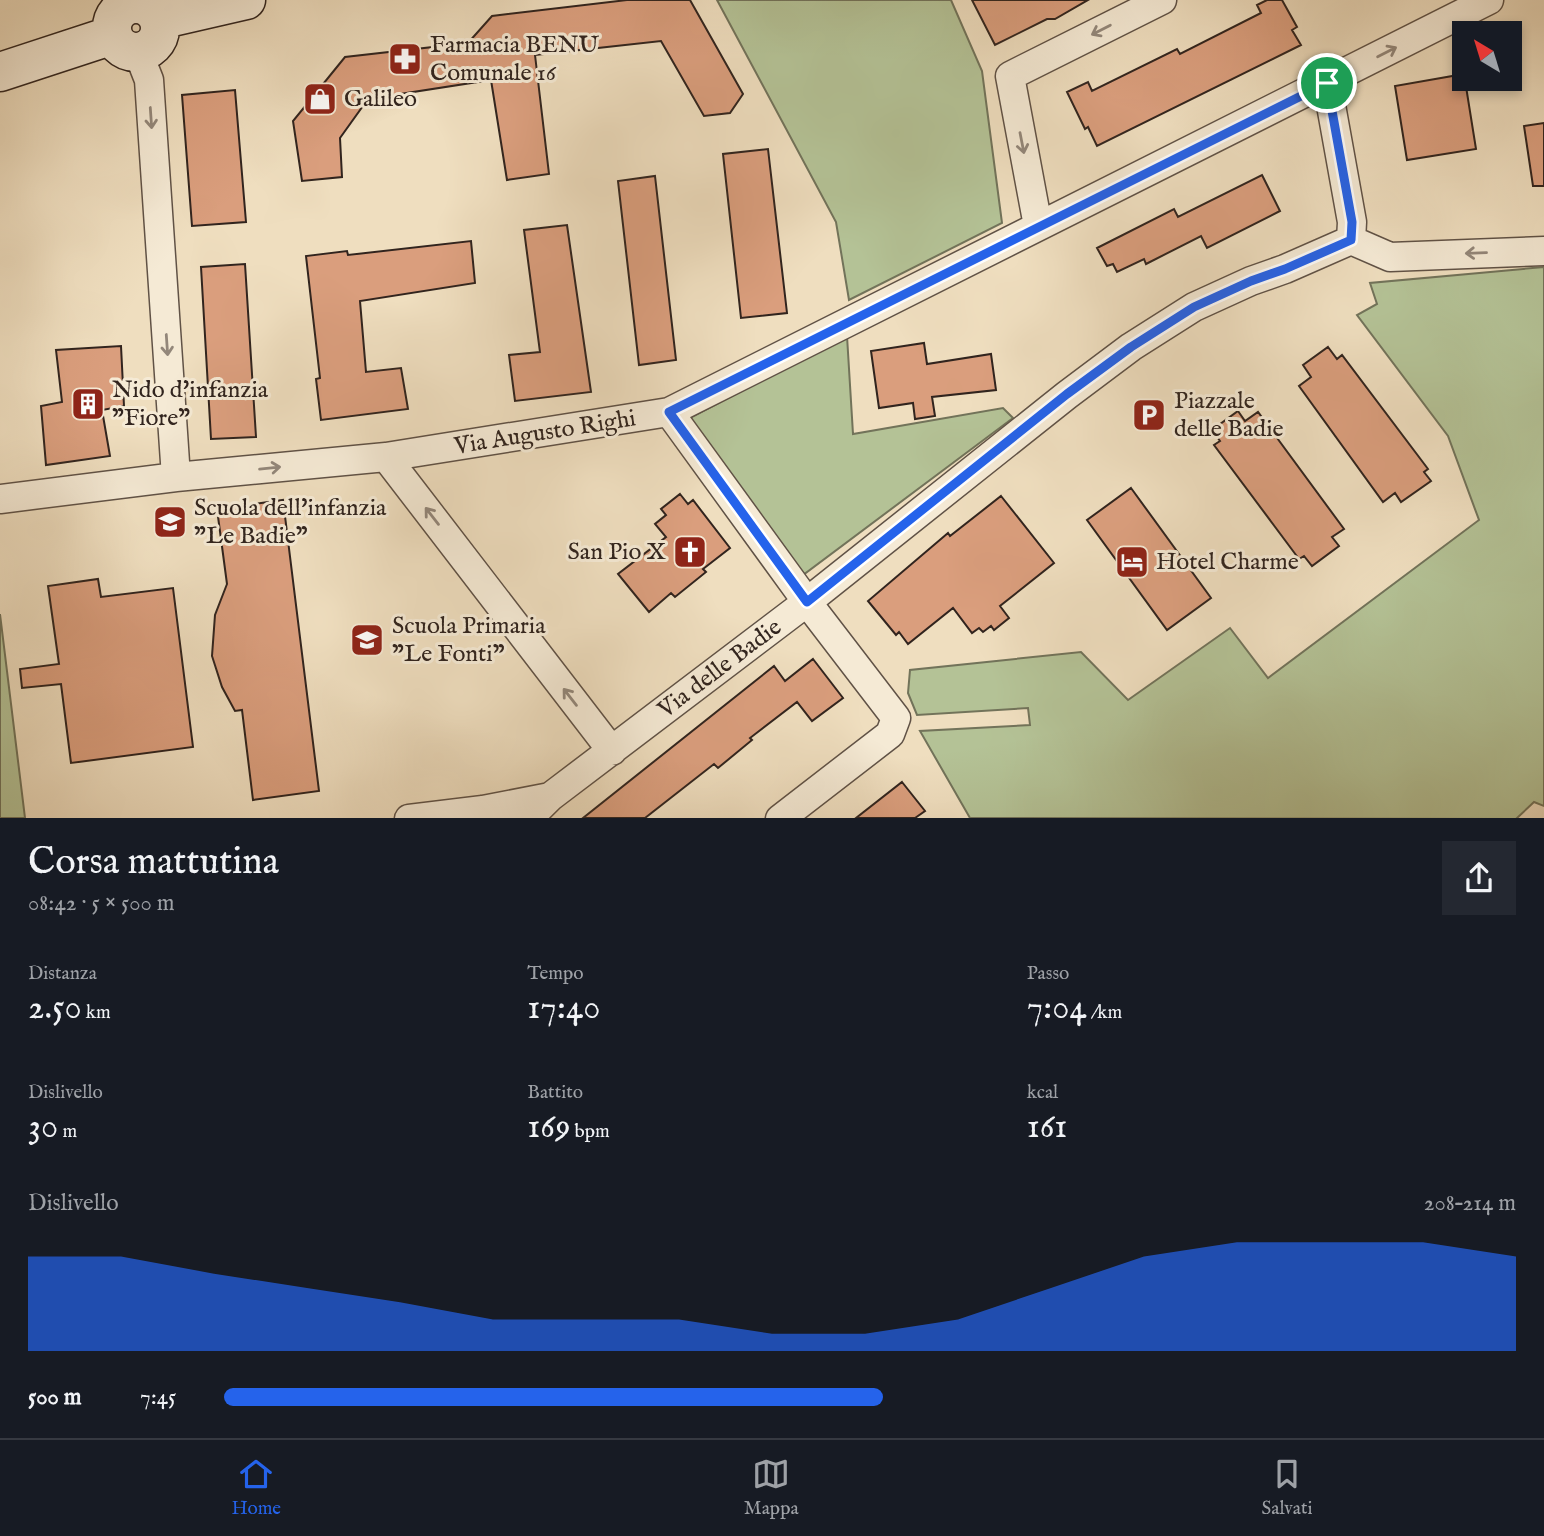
<!DOCTYPE html>
<html lang="it">
<head>
<meta charset="utf-8">
<style>
	body { margin:0; font-family:"IM FELL English",serif; background:#242831; color:#f1f3f6; height:100vh; display:flex; flex-direction:column; font-size:26px; white-space:nowrap }
	* { box-sizing:border-box; margin:0 }
	p { font-size:23px; color:#9ea1a6 }
	.icon { flex:none; width:38px; height:38px; fill:none; stroke:currentColor; stroke-width:2; stroke-linecap:round; stroke-linejoin:round }
	.map { position:relative; height:818px; overflow:hidden }
	.panel { display:flex; flex-direction:column; background:#171b24; flex:1 }
	.panel>* { flex:none }
	.needle { width:46px; rotate:322deg }
	.controls { position:absolute; left:1452px; top:21px; display:grid; gap:14px }
	.controls a { display:grid; place-items:center; width:70px; height:70px; border-radius:0px; background:#171b24; box-shadow:0 4px 10px #0003; font-size:35px }
	.pin { position:absolute; display:grid; place-items:center; width:60px; height:60px; color:#fff; margin:-30px; border:4px solid #fff; border-radius:50%; box-shadow:0 2px 7px #0007 }
	.round { display:grid; place-items:center; flex:none; width:74px; height:74px; border-radius:0px; background:#242831 }
	.overview { display:flex; align-items:center; justify-content:space-between; height:119px; padding:0 28px }
	h1 { font-size:38px; font-weight:600; line-height:52px }
	.figures { display:grid; grid-template-columns:repeat(3,1fr); gap:10px; height:119px; padding:7px 28px }
	.figures div { display:grid; align-content:center }
	.figures b { font-size:35px; font-weight:600 }
	.figures small { font-size:19px; font-weight:400 }
	.figures p { font-size:19px }
	.chart { height:196px; padding:14px 28px }
	.chart p { display:flex; justify-content:space-between }
	.chart svg { width:100%; height:126px; margin-top:7px; fill:#2563eb; opacity:.7 }
	ul { padding:0 28px; list-style:none; font-size:23px }
	li { display:grid; grid-template-columns:112px 84px 1fr; align-items:center; height:52px }
	li i { height:18px; border-radius:9px; background:#2563eb }
	.dock { display:flex; justify-content:space-around; align-items:center; height:98px; border-top:2px solid #363941; background:#171b24; font-size:19px; color:#9ea1a6 }
	.dock a { display:grid; justify-items:center; gap:4px }
	.dock .active { color:#2563eb }
	.map>svg:first-child { display:block }
	.green { fill:#b4c296; stroke:#72735a; stroke-width:2 }
	.building { fill:#da9e7d; stroke:#31241e; stroke-width:2 }
	.lines { fill:none; stroke-linecap:round; stroke-linejoin:round }
	.street-casing { stroke:#605246; stroke-width:31 }
	.secondary-casing { stroke:#31241e; stroke-width:41 }
	.street { stroke:#f5ead5; stroke-width:28 }
	.secondary { stroke:#f5ead5; stroke-width:38 }
	.oneway { stroke:#93877a }
	.route-casing { stroke:#fff; stroke-width:14 }
	.route { stroke:#2563eb; stroke-width:9 }
	.labels { text-anchor:middle; dominant-baseline:central; stroke-width:6; stroke-linejoin:round; paint-order:stroke }
	.poi-label { font-size:24px; fill:#31241e; stroke:#f5ead5; text-anchor:start }
	.street-label { font-size:24px; fill:#31241e; stroke:#f5ead5 }
</style>
</head>
<body>
<div class="map">
<svg width="1544" height="819" viewBox="0 0 1544 819">
	<rect width="100%" height="100%" fill="#efdebf"/>
	<filter id="stains"><feTurbulence type="fractalNoise" baseFrequency=".00286" numOctaves="4"/><feColorMatrix values="0 0 0 0 .2 0 0 0 0 .09 0 0 0 0 .02 0 0 0 .5 -.17"/></filter>
	<radialGradient id="worn" r=".72"><stop offset=".6" stop-color="#630" stop-opacity="0"/><stop offset="1" stop-color="#630" stop-opacity=".3"/></radialGradient>
	<path class="green" d="M717,0H951L982,71L1002,223L849,300L836,222Z
		M1544,267V806L1534,802L1516,819L970,818L920,731L1030,725L1028,708L917,715L908,693L910,670L1081,652L1128,700L1230,628L1268,678L1479,520L1448,436L1357,315L1377,304L1370,283Z
		M847,336L853,434L1003,408L1013,418L803,575L686,420Z
		M0,614L25,818H0Z"/>
	<path class="building" d="M627,0H690L743,94L730,113L704,116L661,41L535,55L549,174L507,180L491,80L368,99L340,138L342,177L302,181L293,121L345,57L468,43L492,16Z
		M972,0H1088L1055,19H1047L995,45Z
		M1267,0H1282L1297,27L1292,30L1301,45L1097,146L1088,127L1085,129L1067,92L1088,82L1092,91L1177,49L1180,54L1261,13L1257,5Z
		M1464,74L1476,149L1407,160L1395,86Z
		M235,90L246,222L192,226L182,95Z
		M1544,123V186H1533L1524,126Z
		M768,149L787,313L741,318L723,154Z
		M1262,175L1280,211L1207,248L1201,236L1146,264L1144,259L1117,272L1113,264L1107,266L1097,248L1174,209L1178,217Z
		M655,176L676,360L639,365L618,181Z
		M567,225L591,392L515,401L509,355L540,352L524,230Z
		M471,241L475,283L360,301L366,372L401,368L408,409L321,420L316,379L320,378L306,256L347,251L348,255Z
		M245,264L256,437L211,439L201,267Z
		M924,343L927,364L991,354L996,390L932,397L935,416L915,419L913,403L879,408L871,351Z
		M121,346L124,406L102,410L110,456L46,465L41,406L62,402L56,350Z
		M1328,347L1337,359L1342,355L1428,469L1424,472L1431,481L1401,502L1395,493L1383,502L1299,386L1311,377L1303,365Z
		M1238,411L1245,421L1258,412L1344,529L1332,537L1339,546L1312,566L1304,556L1299,559L1214,445L1220,441L1212,430Z
		M1131,488L1211,598L1167,630L1087,520Z
		M680,494L688,504L693,500L730,548L703,569L706,572L675,597L671,593L649,612L618,574L666,537L655,524L666,515L661,509Z
		M1001,496L1054,563L1000,606L1009,618L994,630L991,626L983,632L979,628L972,633L953,608L908,644L899,632L896,635L868,601L948,533L950,536Z
		M283,500L319,791L253,800L242,710L235,711L222,687L212,656L215,615L227,584L217,509Z
		M98,579L101,597L173,588L193,747L71,763L61,684L22,688L20,669L59,664L48,586Z
		M813,659L843,698L812,721L797,702L750,738L752,740L718,768L714,764L645,818H583L774,666L785,681Z
		M902,782L925,811L915,818H856Z"/>
	<g class="lines">
		<defs>
			<path id="street" d="M138,52L149,80L176,477L386,457L669,412L1489,0
				M1327,83L1352,222L1351,240
				M1038,226L1010,76L1162,0
				M1351,240L1390,257L1544,251
				M669,412L807,602L896,718L890,734L780,819
				M386,457L612,751
				M0,499L176,477
				M409,819L483,810L550,797
				M528,819L550,797L807,602L1067,395L1131,347L1194,307L1251,281L1285,269L1351,240"/>
			<path id="secondary" d="M112 28a24 24 0 1 1 48 0a24 24 0 1 1-48 0Z
				M159,20L246,0
				M0,72L113,35"/>
		</defs>
		<use href="#street" class="street-casing"/>
		<use href="#secondary" class="secondary-casing"/>
		<use href="#street" class="street"/>
		<use href="#secondary" class="secondary"/>
	</g>
	<defs><path id="oneway-shaft" d="M-6 0H5M1.5-3L5.5 0L1.5 3" fill="none" stroke-width="1.6" stroke-linecap="round" stroke-linejoin="round" transform="scale(1.75)"/></defs>
	<g class="oneway">
		<use href="#oneway-shaft" transform="translate(1101 30) rotate(153)"/>
		<use href="#oneway-shaft" transform="translate(1387 52) rotate(-27)"/>
		<use href="#oneway-shaft" transform="translate(151 118) rotate(86)"/>
		<use href="#oneway-shaft" transform="translate(1022 143) rotate(79)"/>
		<use href="#oneway-shaft" transform="translate(1476 253) rotate(178)"/>
		<use href="#oneway-shaft" transform="translate(167 345) rotate(86)"/>
		<use href="#oneway-shaft" transform="translate(270 468) rotate(-6)"/>
		<use href="#oneway-shaft" transform="translate(432 516) rotate(-128)"/>
		<use href="#oneway-shaft" transform="translate(570 697) rotate(-128)"/>
	</g>
	<g class="lines">
		<defs>
			<path id="route" d="M1327,83L1352,222L1351,240L1285,269L1251,281L1194,307L1131,347L1067,394L807,602L669,412Z"/>
		</defs>
		<use href="#route" class="route-casing"/>
		<use href="#route" class="route"/>
	</g>
	<defs>
		<symbol id="pharmacy-square" viewBox="-11 -11 22 22"><rect x="-9" y="-9" width="18" height="18" rx="4" fill="#8f2418" stroke="#f5ead5"/><path d="M-2-6h4v4h4v4h-4v4h-4v-4h-4v-4h4Z" fill="#fff"/></symbol>
		<symbol id="shop-square" viewBox="-11 -11 22 22"><rect x="-9" y="-9" width="18" height="18" rx="4" fill="#8f2418" stroke="#f5ead5"/><path d="M-5-2.5h2.3a2.7 3.5 0 0 1 5.4 0H5L5.5 6h-11ZM-1.5-2.5h3a1.5 2.3 0 0 0-3 0Z" fill="#fff"/></symbol>
		<symbol id="building-square" viewBox="-11 -11 22 22"><rect x="-9" y="-9" width="18" height="18" rx="4" fill="#8f2418" stroke="#f5ead5"/><path d="M-4-6H4V6H1V3H-1V6H-4ZM-2.5-4.3h1.7v1.8h-1.7ZM.8-4.3h1.7v1.8H.8ZM-2.5-1h1.7V.8h-1.7ZM.8-1h1.7V.8H.8Z" fill="#fff"/></symbol>
		<symbol id="parking-square" viewBox="-11 -11 22 22"><rect x="-9" y="-9" width="18" height="18" rx="4" fill="#8f2418" stroke="#f5ead5"/><path d="M-3.5-5.5H1a3.5 3.5 0 0 1 0 7H-1V5.5H-3.5ZM-1-3.4V-.6H.8a1.4 1.4 0 0 0 0-2.8Z" fill="#fff"/></symbol>
		<symbol id="school-square" viewBox="-11 -11 22 22"><rect x="-9" y="-9" width="18" height="18" rx="4" fill="#8f2418" stroke="#f5ead5"/><path d="M0-5L7-2L0 1L-7-2ZM-4 1L0 2.5L4 1V4Q0 6-4 4Z" fill="#fff"/></symbol>
		<symbol id="church-square" viewBox="-11 -11 22 22"><rect x="-9" y="-9" width="18" height="18" rx="4" fill="#8f2418" stroke="#f5ead5"/><path d="M-1.2-6h2.4v3.5h3.3v2.4h-3.3V6h-2.4V-.1h-3.3v-2.4h3.3Z" fill="#fff"/></symbol>
		<symbol id="hotel-square" viewBox="-11 -11 22 22"><rect x="-9" y="-9" width="18" height="18" rx="4" fill="#8f2418" stroke="#f5ead5"/><path d="M-6-4.5h1.5V1H6V5H4.5V3h-9V5H-6ZM-4 0a1.8 1.8 0 1 1 3.6 0ZM.5 0V-2.5h3Q6-2.5 6 0Z" fill="#fff"/></symbol>
	</defs>
	<g fill-rule="evenodd">
		<use href="#pharmacy-square" x="386" y="40" width="38" height="38"/>
		<use href="#shop-square" x="301" y="80" width="38" height="38"/>
		<use href="#building-square" x="69" y="385" width="38" height="38"/>
		<use href="#parking-square" x="1130" y="396" width="38" height="38"/>
		<use href="#school-square" x="151" y="503" width="38" height="38"/>
		<use href="#church-square" x="671" y="533" width="38" height="38"/>
		<use href="#hotel-square" x="1113" y="543" width="38" height="38"/>
		<use href="#school-square" x="348" y="621" width="38" height="38"/>
	</g>
	<g class="labels">
		<g class="poi-label">
			<text x="430" y="45">Farmacia BENU<tspan x="430" dy="28">Comunale 16</tspan></text>
			<text x="344" y="99">Galileo</text>
			<text x="112" y="390">Nido d'infanzia<tspan x="112" dy="28">"Fiore"</tspan></text>
			<text x="1174" y="401">Piazzale<tspan x="1174" dy="28">delle Badie</tspan></text>
			<text x="194" y="508">Scuola dell'infanzia<tspan x="194" dy="28">"Le Badie"</tspan></text>
			<text x="666" y="552" text-anchor="end">San Pio X</text>
			<text x="1156" y="562">Hotel Charme</text>
			<text x="392" y="626">Scuola Primaria<tspan x="392" dy="28">"Le Fonti"</tspan></text>
		</g>
		<g class="street-label">
			<text transform="translate(545 433) rotate(-9)">Via Augusto Righi</text>
			<text transform="translate(720 669) rotate(-37)">Via delle Badie</text>
		</g>
	</g>
	<rect width="100%" height="100%" filter="url(#stains)"/>
	<rect width="100%" height="100%" fill="url(#worn)"/>
</svg>
<div class="controls">
<a><svg class="needle" viewBox="-14 -14 28 28"><path d="M0-13l5 13h-10z" fill="#e53935"/><path d="M0 13l5-13h-10z" fill="#9ea1a6"/></svg></a>
</div>
<div class="pin" style="left:1327px;top:83px;background:#1e9e55"><svg class="icon" aria-label="arrive" viewBox="0 0 24 24"><path d="M6 21V4h12l-3 4 3 4H6"/></svg></div>
</div>
<section class="panel">
<div class="overview"><div><h1>Corsa mattutina</h1><p>08:42 · 5 × 500 m</p></div><a class="round"><svg class="icon" aria-label="share" viewBox="0 0 24 24"><path d="M12 15V3M7 8l5-5 5 5M5 13v7h14v-7"/></svg></a></div>
<div class="figures">
<div><p>Distanza</p><b>2.50<small> km</small></b></div>
<div><p>Tempo</p><b>17:40</b></div>
<div><p>Passo</p><b>7:04<small> /km</small></b></div>
</div>
<div class="figures">
<div><p>Dislivello</p><b>30<small> m</small></b></div>
<div><p>Battito</p><b>169<small> bpm</small></b></div>
<div><p>kcal</p><b>161</b></div>
</div>
<div class="chart"><p><span>Dislivello</span>208–214 m</p>
<svg viewBox="0 0 160 44" preserveAspectRatio="none"><path d="M0 44V11L10 11L20 17L30 22L40 27L50 33L60 33L70 33L80 38L90 38L100 33L110 22L120 11L130 6L140 6L150 6L160 11V44z"/></svg>
</div>
<ul>
<li><b>500 m</b>7:45<i style="width:51%"></i></li>
</ul>
</section>
<nav class="dock">
<a class="active"><svg class="icon" aria-label="home" viewBox="0 0 24 24"><path d="M3 11l9-7 9 7M6 9v11h12V9"/></svg>Home</a>
<a><svg class="icon" aria-label="map" viewBox="0 0 24 24"><path d="M3 6l6-2 6 2 6-2v14l-6 2-6-2-6 2zM9 4v14M15 6v14"/></svg>Mappa</a>
<a><svg class="icon" aria-label="saved" viewBox="0 0 24 24"><path d="M7 4h10v16l-5-4-5 4z"/></svg>Salvati</a>
</nav>
</body>
</html>
